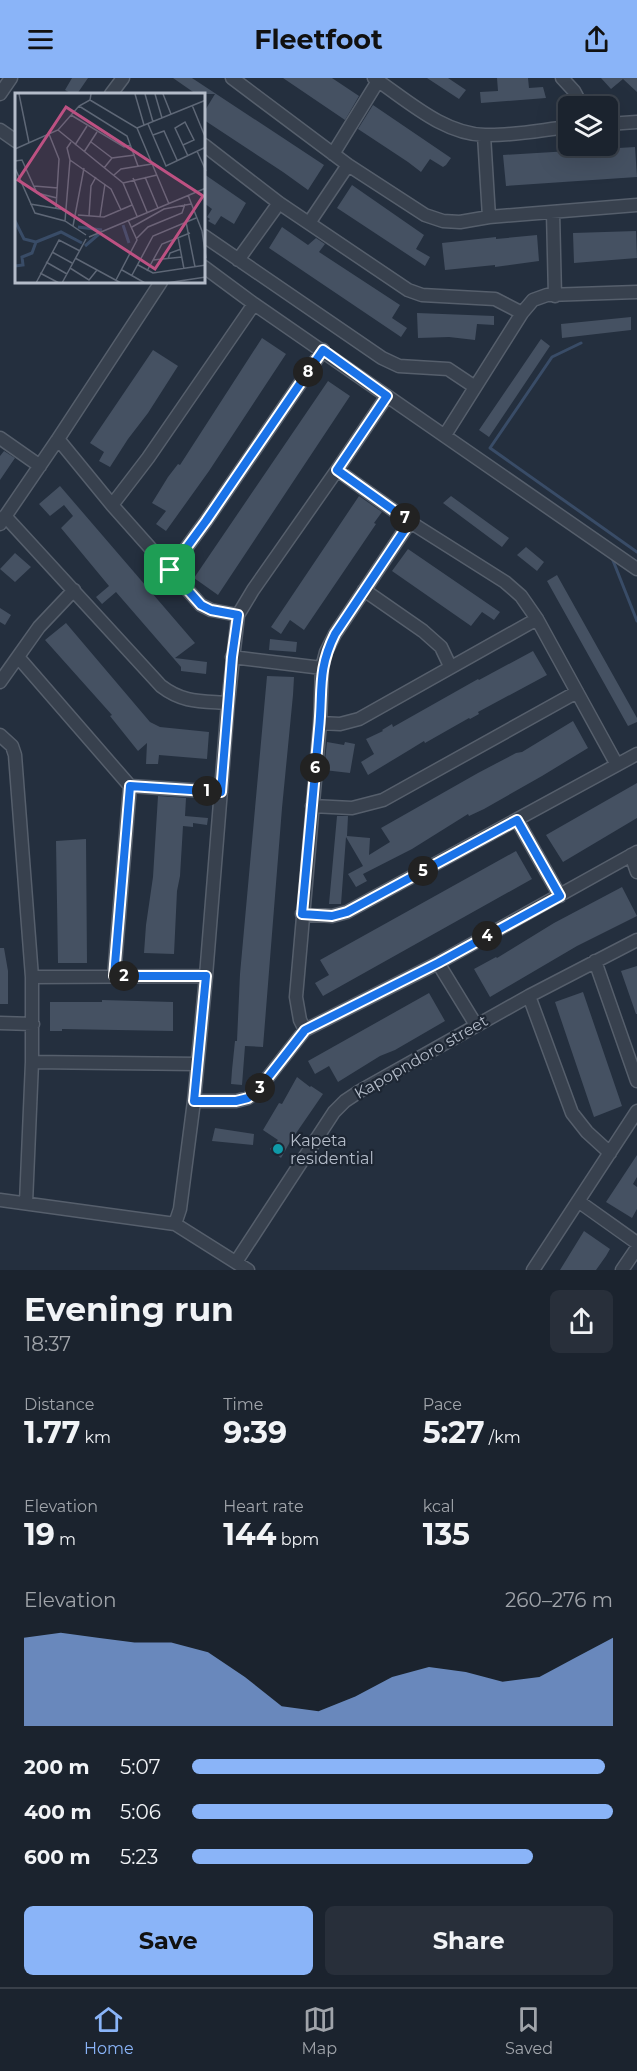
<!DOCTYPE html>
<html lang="en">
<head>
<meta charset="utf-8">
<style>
	body { margin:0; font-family:Montserrat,sans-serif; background:#282f3a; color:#f1f3f6; height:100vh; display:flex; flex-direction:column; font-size:22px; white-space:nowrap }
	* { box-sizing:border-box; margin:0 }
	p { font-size:20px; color:#a0a4aa }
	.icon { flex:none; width:33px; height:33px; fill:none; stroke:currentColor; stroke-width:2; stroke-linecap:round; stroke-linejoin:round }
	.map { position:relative; height:1192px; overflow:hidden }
	.drawer { display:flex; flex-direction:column; background:#1b232e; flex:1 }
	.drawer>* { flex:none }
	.tools { position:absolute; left:558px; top:18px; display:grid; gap:12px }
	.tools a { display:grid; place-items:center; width:60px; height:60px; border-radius:9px; background:#1b232e; box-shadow:0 6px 24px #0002,0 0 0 2px #39404a; font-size:30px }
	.pin { position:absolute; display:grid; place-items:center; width:51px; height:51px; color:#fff; margin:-26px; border-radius:12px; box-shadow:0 3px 9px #0006 }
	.km { position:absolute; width:30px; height:30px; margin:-15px; border-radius:50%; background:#222; color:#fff; font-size:16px; line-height:30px; text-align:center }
	.round { display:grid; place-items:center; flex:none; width:63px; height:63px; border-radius:9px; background:#282f3a }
	.overview { display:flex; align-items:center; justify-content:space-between; height:102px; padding:0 24px }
	h1 { font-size:33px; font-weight:700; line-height:45px }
	.stats { display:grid; grid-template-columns:repeat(3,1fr); gap:9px; height:102px; padding:6px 24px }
	.stats div { display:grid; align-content:center }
	.stats b { font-size:30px; font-weight:700 }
	.stats small { font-size:16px; font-weight:400 }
	.stats p { font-size:16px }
	.chart { height:168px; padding:12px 24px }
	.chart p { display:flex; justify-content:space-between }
	.chart svg { width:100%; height:108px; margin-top:6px; fill:#8ab4f8; opacity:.7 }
	.primary-button { display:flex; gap:12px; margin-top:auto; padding:12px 24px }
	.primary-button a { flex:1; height:69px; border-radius:9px; background:#8ab4f8; color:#111; font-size:24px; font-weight:700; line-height:69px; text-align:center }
	.primary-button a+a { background:#282f3a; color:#f1f3f6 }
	ul { padding:0 24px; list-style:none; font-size:20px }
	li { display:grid; grid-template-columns:96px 72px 1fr; align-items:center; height:45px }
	li i { height:15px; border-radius:8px; background:#8ab4f8 }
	header { display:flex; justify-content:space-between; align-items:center; height:78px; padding:0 24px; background:#8ab4f8; color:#111; font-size:27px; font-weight:700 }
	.tab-bar { display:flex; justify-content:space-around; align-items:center; height:84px; border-top:2px solid #39404a; background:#1b232e; font-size:16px; color:#a0a4aa }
	.tab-bar a { display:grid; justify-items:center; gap:3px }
	.tab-bar .selected { color:#8ab4f8 }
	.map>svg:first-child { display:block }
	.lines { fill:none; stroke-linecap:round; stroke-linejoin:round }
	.stream { stroke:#394c67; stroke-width:3 }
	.building { fill:#455162 }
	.minor-casing { stroke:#565f6c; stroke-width:15 }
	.minor { stroke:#38414e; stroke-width:12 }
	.route-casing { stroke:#fff; stroke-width:12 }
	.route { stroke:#1a73e8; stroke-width:8 }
	.culture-dot { fill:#0f9aa8; stroke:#1d2633; stroke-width:2 }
	.labels { text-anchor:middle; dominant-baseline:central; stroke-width:4.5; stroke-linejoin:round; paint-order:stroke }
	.street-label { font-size:16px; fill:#b4bcc9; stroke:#1d2633 }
	.poi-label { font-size:16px; fill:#b4bcc9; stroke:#1d2633; text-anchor:start }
	.inset-river { fill:none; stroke:#394c67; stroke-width:3 }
	.inset-road { fill:none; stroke:#5e6776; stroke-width:1.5 }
	.view { fill:#bd5182; fill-opacity:0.15; stroke:#bd5182; stroke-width:3 }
	.inset-edge { fill:none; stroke:#b4bcc9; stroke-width:3 }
</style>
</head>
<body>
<header><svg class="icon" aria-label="menu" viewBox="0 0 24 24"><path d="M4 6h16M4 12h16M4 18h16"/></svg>Fleetfoot<svg class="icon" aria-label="share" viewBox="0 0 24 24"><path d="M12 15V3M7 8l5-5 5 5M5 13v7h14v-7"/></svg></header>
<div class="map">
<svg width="637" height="1192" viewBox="0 0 637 1192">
	<rect width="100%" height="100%" fill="#242f3e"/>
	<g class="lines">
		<path class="stream" d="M581,265L552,279L490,370L637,474
			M612,480L637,543"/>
	</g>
	<path class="building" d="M72,0H88L77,16H72L65,12Z
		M173,0H192L324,87L308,112L283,94L204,42V34L215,16H196Z
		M283,0H332L359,18L345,42Z
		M427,0H448L466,12L459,21Z
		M497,0H528L529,10L543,9L546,20L481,25L480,14L498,13Z
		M601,0H637V14L623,1L611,11Z
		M373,27L451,80L446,87L443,89L430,81L421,94L408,84L358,51Z
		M635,69L637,99L506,108L503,77Z
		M204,96L246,125L234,146L221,138L215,147L208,143L210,141L207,139L212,131L204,125Z
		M352,107L424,157L416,171L430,179L425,188L337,130Z
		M282,149L308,167L316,160L325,166L319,174L400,227L392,240L407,250L401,259L269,170Z
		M636,153L637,180L574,185L573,155Z
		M537,157L539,183L495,189V187L445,192L442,165L496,159V161Z
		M417,235L494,238V247L477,246L475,262L449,259L418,260Z
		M631,239V252L562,260L561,246Z
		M262,260L286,276L209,393L166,453L156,446L166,433L152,425L168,399L178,386L180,387Z
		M541,261L550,268L489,359L479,352Z
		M153,272L178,288L148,335L128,361L110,389L99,383L104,374L90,365Z
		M328,303L350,318L218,517L194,500Z
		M4,373L15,380L0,402V378Z
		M60,408L195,565L175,580L207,584L206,596L181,593V589L116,514L102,526L96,519L109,508L61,450L73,438L64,427L50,438L39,426Z
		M359,418L382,434L374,445L376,446L304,552L290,542L281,556L271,549Z
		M451,418L509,460L502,469L443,425Z
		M526,469L544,484L537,493L517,477Z
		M408,471L500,534L494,542L482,534L471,548L392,493Z
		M15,475L31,489L15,504L0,491Z
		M557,497L637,640V644L628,648L547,503Z
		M0,530L11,537L5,547L0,544Z
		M66,545L150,644L160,649L209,654L207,681L159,677L158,686H146L147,665L138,673L110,638L112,637L45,562Z
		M270,561L297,564L296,574L269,572Z
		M533,573L547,597L478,634L479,636L470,641L469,640L425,665L424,663L411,671L368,697L361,684L374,676L366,661L383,653L382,652L392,646L393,649L478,601L479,602Z
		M267,598L294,599L293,617L282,730L263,969L245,968L242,1007L231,1006L232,992L235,963H237L240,896Z
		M573,643L588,670L542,698L484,731L469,738L468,736L412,771L363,796L367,803L356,809L348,796L363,788L346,759L341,826H329L337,738H348L347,758L370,760L369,777L390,764L381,750L478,695L516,675L522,674Z
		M327,664L344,667L345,664L355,666L350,695L324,692Z
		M637,705V740L563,784L546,757Z
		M158,718L186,720L185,738L208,740L207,747L193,745V749L183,748L180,798L177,813L174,876L144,875L146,847L153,799Z
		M86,761L87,885H58L56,763Z
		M516,773L532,801L323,918L315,905L329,897L320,882Z
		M622,809L637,838L577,868L490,919L474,891L496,879L497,880L554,845Z
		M0,870H4L8,893V926H0Z
		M637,888V936H636L621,893Z
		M583,914L622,1028L594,1039L555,924Z
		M429,915L445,943L395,972L380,978L338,1004L329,988L315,996L308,983Z
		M102,922L173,924V953L62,951V953H50V924H102Z
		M297,999L310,1009L311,1008L323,1016L290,1064L281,1080L270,1071L278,1062L263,1052L279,1025L282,1026Z
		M215,1050L254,1056L253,1067L212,1063Z
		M637,1077V1099L633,1106L637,1109V1131L632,1140L606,1124Z
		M584,1153L610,1171L606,1178L596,1192H560Z"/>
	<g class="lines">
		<defs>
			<path id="minor" d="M232,0L348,87L425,137L443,143L460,144L489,139L637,127
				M374,0C407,22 443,56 485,57C512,58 541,52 568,49
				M562,0L574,13L582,28
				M0,16L11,0
				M111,16L123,0
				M608,46L637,44
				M0,52L16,63
				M484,57L489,139
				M204,67L279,125L408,212L422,217L495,221L522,235
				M333,76L378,3
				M553,134L555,218
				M309,145L348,87
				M204,158L382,280L399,288L448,291L475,309
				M238,182L279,125
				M204,189L254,226L637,491
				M445,357L522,235L533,222L547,217L637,214
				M0,360L40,388
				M58,361L112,427L201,527L211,532L238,537
				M337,392L410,444L505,504L521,518L537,541L617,687
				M112,427L148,380L254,226
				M5,438L161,608C183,625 201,623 228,625
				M0,446L58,361L161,204
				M170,492L206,443L323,272
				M364,512L423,553L441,569L450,588
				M18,579L130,708L221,714
				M232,579L322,590
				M0,604L39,549L74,512
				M320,645L340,646L359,641L537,541
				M0,657L12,668L15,677L32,899V984L26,1125
				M312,728L352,730L383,722L577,614
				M517,742L560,818
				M631,777L637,794
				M302,836L332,838L347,834L637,676
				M595,883L637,1003
				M438,885L476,947
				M114,898L130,708
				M32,899L206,898
				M529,918L572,1035L587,1054L610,1075
				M0,945L33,946
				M305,952L300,942L296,919L320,645L322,590L326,574L335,556L410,444
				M32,984L197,986
				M194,1023H236L248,1020L258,1012L305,952L438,885L637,774
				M0,1122L175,1146L248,1192
				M578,1123L637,1165
				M175,1146L180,1131L194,1023L206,898L228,625L238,537L253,512L337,392L387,318
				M236,1184L334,1034L345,1023L360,1013L529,918L637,862
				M533,1192L637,1033
				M622,1192L637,1170"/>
		</defs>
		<use href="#minor" class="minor-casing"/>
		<use href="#minor" class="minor"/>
	</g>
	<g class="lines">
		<defs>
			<path id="route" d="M323,272L387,318L337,392L410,444L335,556C317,592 323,613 319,651C313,712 308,774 302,836L332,838L347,834L517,742L560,818L438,885L305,952L258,1012L248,1020L236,1023H194L206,898H114L130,708L221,714L232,579L238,537L211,532L201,527L170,492L206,443Z"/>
		</defs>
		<use href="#route" class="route-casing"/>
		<use href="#route" class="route"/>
	</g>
	<circle class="culture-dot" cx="278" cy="1071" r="6"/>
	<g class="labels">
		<g class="street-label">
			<text transform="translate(421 979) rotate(-30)">Kapopndoro street</text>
		</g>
		<g class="poi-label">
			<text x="290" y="1062">Kapeta<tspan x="290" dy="18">residential</tspan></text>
		</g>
	</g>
	<g transform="translate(15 15)">
		<rect width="190" height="190" fill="#242f3e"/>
		<path class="inset-river" d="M0,128L9,146L21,149L17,160L7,164L8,172L0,173M108,132L114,150M63,134L87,137M21,149L46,139L67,150M70,153L84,141"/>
		<path class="inset-road" d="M4,1L14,50M120,1L129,32M130,1L138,29M140,1L147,25M148,1L156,21M75,7L122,35L154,111M177,12L191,46M64,13L112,43L123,73M56,22L109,54L116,52M133,31L151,73L191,54M122,35L191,7M43,37L108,90L122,123M34,41L44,66L41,115M138,42L149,38L162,67M76,49L97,65M60,52L72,33M168,52L179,47L170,29L160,35L173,63M0,56L43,37L64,13L75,7L76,1M182,58L191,78M69,59L82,39M55,67L96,96L106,117M0,68L7,67L22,100L42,105M0,75L20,120L50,128L71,142M89,75L97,65L120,62M99,82L106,76L137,71M130,84L143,115M118,85L132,119M108,90L142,82M19,93L43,95M173,102L187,138L191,165M15,111L51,117M63,122L89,124L117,112M74,123L76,93L81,84M85,124L90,91M50,128L55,67L52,55L56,49M171,129L180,174M58,133L69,75M117,134L149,116L176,111M74,144L191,95M163,144L169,176M122,145L133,134L167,120L170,111M37,159L57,170M60,165L106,190M153,166L155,160L166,156M138,167L167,164M31,169L52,181M123,172L138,180L191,172M55,175L74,187L82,177M107,177L130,190M132,178L147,151L175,140M25,180L44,190M117,182L138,143L181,125M101,187L122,147L113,127M21,190L44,147L65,158M47,190L71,146M151,190L191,184"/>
		<path class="view" d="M51,14L188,103L140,176L3,87Z"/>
		<rect width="190" height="190" class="inset-edge"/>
	</g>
</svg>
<div class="tools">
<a><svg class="icon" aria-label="layers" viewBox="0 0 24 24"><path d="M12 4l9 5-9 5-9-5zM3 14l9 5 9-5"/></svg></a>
</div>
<div class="pin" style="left:170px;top:492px;background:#1e9e55"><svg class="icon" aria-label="arrive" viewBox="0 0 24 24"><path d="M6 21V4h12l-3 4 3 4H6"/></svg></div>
<b class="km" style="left:207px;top:713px">1</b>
<b class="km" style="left:124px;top:898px">2</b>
<b class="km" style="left:260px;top:1010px">3</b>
<b class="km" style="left:487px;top:858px">4</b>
<b class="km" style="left:423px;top:793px">5</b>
<b class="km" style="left:315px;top:690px">6</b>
<b class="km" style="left:405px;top:440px">7</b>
<b class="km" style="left:308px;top:294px">8</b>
</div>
<section class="drawer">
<div class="overview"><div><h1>Evening run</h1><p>18:37</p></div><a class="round"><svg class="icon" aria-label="share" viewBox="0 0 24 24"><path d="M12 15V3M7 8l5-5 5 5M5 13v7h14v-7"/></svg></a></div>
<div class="stats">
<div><p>Distance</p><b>1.77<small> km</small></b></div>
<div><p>Time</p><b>9:39</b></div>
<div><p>Pace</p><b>5:27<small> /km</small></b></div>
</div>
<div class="stats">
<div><p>Elevation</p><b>19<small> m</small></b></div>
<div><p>Heart rate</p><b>144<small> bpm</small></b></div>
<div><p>kcal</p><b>135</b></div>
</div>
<div class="chart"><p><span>Elevation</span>260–276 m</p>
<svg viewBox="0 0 160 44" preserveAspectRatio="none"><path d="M0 44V8L10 6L20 8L30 10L40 10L50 14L60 24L70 36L80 38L90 32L100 24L110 20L120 22L130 26L140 24L150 16L160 8V44z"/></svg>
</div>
<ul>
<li><b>200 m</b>5:07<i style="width:98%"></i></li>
<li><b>400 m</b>5:06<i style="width:100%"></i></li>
<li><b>600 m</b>5:23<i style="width:81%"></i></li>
</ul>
<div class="primary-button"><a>Save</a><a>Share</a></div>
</section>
<nav class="tab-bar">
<a class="selected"><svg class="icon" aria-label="home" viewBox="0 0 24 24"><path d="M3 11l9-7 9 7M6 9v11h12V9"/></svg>Home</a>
<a><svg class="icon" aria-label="map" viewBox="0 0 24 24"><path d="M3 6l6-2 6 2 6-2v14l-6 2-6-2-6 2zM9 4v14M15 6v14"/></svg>Map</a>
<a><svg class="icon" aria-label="saved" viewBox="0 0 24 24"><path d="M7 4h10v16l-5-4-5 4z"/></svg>Saved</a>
</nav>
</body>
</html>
